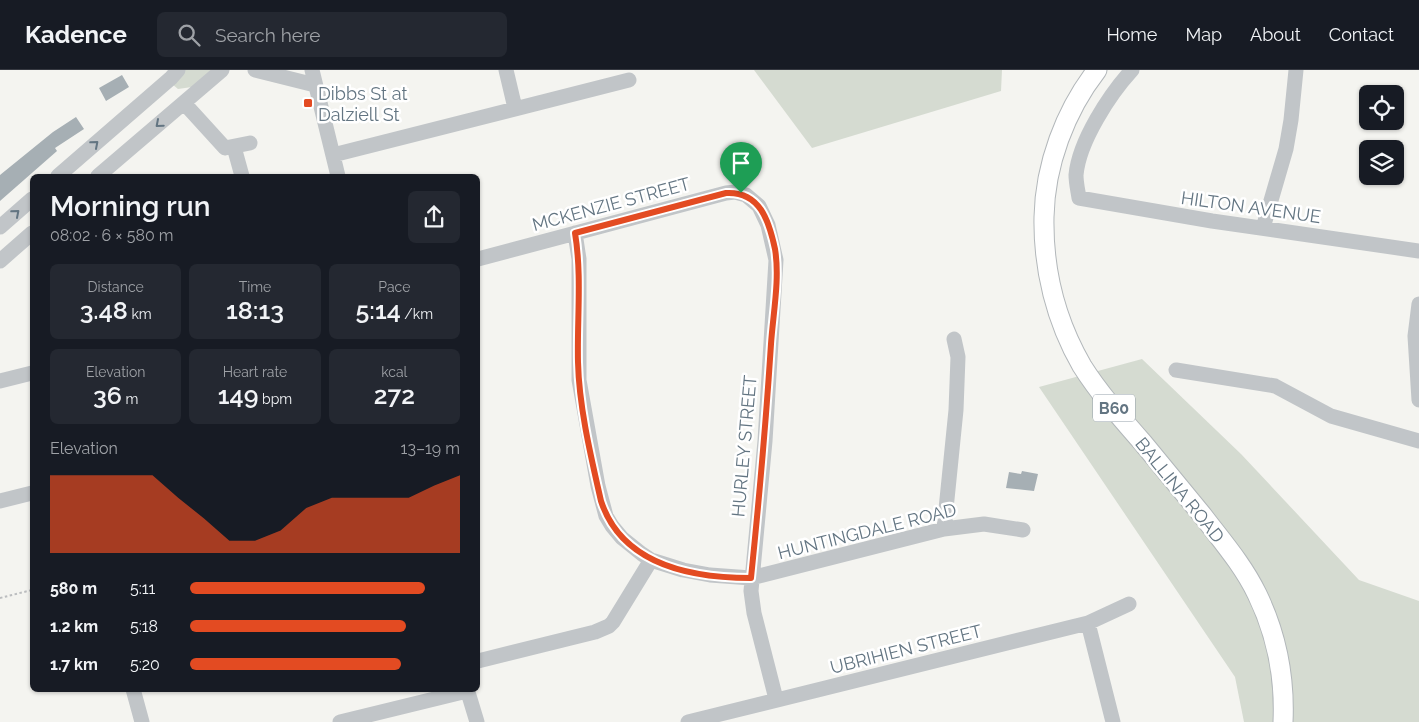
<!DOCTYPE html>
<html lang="en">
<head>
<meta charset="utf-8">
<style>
	body { margin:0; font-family:Raleway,sans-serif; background:#242831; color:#f1f3f6; height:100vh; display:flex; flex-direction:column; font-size:19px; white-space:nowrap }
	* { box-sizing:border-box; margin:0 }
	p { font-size:16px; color:#9ea1a6 }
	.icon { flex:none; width:28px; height:28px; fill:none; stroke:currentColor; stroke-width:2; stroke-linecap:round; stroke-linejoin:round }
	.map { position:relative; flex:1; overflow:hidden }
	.drawer { position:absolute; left:30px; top:104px; width:450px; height:518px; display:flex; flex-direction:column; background:#171b24; border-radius:8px; box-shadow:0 1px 4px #0004 }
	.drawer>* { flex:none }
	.controls { position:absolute; left:1359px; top:15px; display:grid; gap:10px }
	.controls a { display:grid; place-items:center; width:45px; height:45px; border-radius:8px; background:#171b24; box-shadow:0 1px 4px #0004; font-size:25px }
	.pin { position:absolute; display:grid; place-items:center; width:42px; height:42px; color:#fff; margin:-51px -21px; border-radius:50% 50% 50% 0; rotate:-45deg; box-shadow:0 0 5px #0007 }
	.pin .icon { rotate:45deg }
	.round { display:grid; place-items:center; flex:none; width:52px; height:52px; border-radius:8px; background:#242831 }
	.headline { display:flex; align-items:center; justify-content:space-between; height:85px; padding:0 20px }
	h1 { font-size:28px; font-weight:600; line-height:38px }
	.stats { display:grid; grid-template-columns:repeat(3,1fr); gap:8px; height:85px; padding:5px 20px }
	.stats div { display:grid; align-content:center; border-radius:8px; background:#242831; text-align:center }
	.stats b { font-size:25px; font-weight:600 }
	.stats small { font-size:14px; font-weight:400 }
	.stats p { font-size:14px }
	.chart { height:140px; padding:10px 20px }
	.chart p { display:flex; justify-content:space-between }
	.chart svg { width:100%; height:90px; margin-top:5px; fill:#e34b22; opacity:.7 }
	ul { padding:0 20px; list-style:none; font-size:16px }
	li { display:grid; grid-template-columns:80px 60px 1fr; align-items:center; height:38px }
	li i { height:12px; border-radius:6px; background:#e34b22 }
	header { display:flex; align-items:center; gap:30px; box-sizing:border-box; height:70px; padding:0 25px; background:#171b24; border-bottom:1px solid #363941 }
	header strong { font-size:24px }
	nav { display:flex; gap:28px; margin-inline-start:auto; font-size:18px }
	.search { width:350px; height:45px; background:#242831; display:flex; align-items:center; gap:12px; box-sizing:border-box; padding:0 18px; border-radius:8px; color:#9ea1a6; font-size:19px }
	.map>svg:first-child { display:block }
	.green { fill:#d5dbd1 }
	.building { fill:#a6afb4 }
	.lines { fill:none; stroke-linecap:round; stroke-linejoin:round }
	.major-casing { stroke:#b2b7ba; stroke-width:21 }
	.path { stroke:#bbbdbf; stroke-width:2; stroke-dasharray:2.5 2.5; stroke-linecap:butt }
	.minor { stroke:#c1c5c8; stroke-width:15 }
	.major { stroke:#fff; stroke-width:19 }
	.oneway { stroke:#637582 }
	.route-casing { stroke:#fff; stroke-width:10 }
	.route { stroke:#e34b22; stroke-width:6 }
	.poi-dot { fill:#e34b22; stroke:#fff; stroke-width:2 }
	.labels { text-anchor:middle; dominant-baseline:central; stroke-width:5; stroke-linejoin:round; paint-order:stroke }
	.shield { fill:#fff; stroke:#929ea8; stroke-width:1 }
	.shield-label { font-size:16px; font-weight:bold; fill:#637582 }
	.poi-label { font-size:18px; fill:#637582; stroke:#fff; text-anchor:start }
	.street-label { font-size:18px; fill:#637582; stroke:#fff }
</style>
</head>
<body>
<header>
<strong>Kadence</strong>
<div class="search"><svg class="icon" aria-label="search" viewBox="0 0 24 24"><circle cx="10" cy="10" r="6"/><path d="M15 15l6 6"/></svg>Search here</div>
<nav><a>Home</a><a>Map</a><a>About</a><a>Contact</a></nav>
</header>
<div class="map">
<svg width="1419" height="652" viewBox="0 0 1419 652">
	<rect width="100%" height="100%" fill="#f4f4f0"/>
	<path class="green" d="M184,0H212L192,17L178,19L172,14Z
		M754,0H1002L1001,21L812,78Z
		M1142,289L1241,384L1359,510L1419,531V652H1244L1235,607L1039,317Z"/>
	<path class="building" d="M122,5L129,17L106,31L99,18Z
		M76,47L84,59L55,78L57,81L0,131V105L53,62Z
		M1022,401L1038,404L1034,421L1006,418L1009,402L1021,404Z"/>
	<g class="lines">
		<defs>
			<path id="major" d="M1097,0C1065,41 1045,95 1044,147C1043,199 1056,251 1082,296C1099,323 1122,349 1143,373C1163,397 1183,422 1203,446C1222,471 1243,495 1257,524C1276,563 1285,608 1283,652"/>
		</defs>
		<use href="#major" class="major-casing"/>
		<path class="path" d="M0,528L32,520"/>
		<path class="minor" d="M255,0L315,15
			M312,0L338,106
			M506,0L515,38
			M1132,0C1110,24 1079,71 1076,105C1076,113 1078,121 1079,128L1212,151L1419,181
			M184,33L225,78L250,73
			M234,77L242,106
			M333,85L629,10
			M58,106L171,8L178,0
			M98,106L222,0
			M0,157L32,129
			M1263,158L1286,79L1291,50L1296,0
			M575,163L579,189V310L598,416L606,446L612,456L622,468L642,484L651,490L683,500L710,505L751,508L944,459L984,454L1023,460
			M478,189L726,123L735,122L746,125L759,136L768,155L776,190L765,371L751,521L754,543L776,629
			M0,191L32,163
			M1419,234L1415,266L1419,330
			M1176,300L1275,316L1331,346L1419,371
			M0,311L32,303
			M0,431L32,423
			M944,459L956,340L958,287L954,269
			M1088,553L1113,652
			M478,591L595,562L609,556L613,552L651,490
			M133,619L142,652
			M467,619L477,652
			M340,652L467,621
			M688,652L1088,553L1129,534"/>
		<use href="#major" class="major"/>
	</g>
	<defs><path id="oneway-chevron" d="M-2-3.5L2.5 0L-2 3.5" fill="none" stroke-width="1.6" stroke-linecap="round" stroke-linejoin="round" transform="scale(1.25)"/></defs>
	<g class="oneway">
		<use href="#oneway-chevron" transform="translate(159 54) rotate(139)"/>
		<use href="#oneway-chevron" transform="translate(95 74) rotate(-41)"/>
		<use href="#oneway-chevron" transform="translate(16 143) rotate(-41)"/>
	</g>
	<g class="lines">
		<defs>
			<path id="route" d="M726,123C760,121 769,151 775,179C780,209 773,244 771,274C766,352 759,430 751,508C692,508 622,495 601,431C591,387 579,337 578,292C577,249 582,205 575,163Z"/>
		</defs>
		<use href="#route" class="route-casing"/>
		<use href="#route" class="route"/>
	</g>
	<rect class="poi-dot" x="303" y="28" width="10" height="10" rx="2.5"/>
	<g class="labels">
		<rect class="shield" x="1093" y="324.5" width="42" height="27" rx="4"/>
		<g class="shield-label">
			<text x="1114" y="338">B60</text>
		</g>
		<g class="poi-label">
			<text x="318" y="23">Dibbs St at<tspan x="318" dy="21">Dalziell St</tspan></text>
		</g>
		<g class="street-label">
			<text transform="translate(611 134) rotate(-15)">MCKENZIE STREET</text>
			<text transform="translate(1251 137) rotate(8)">HILTON AVENUE</text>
			<text transform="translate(744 376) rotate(-85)">HURLEY STREET</text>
			<text transform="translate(1180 420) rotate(51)">BALLINA ROAD</text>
			<text transform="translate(867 461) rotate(-14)">HUNTINGDALE ROAD</text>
			<text transform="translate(906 579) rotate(-14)">UBRIHIEN STREET</text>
		</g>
	</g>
</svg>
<div class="controls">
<a><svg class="icon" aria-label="locate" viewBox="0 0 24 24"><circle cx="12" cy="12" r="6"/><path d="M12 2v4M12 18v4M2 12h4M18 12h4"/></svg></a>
<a><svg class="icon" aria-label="layers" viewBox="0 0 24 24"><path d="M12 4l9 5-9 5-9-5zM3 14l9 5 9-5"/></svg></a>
</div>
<div class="pin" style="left:741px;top:123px;background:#1e9e55"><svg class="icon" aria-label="arrive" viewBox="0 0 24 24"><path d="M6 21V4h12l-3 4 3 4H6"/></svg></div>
<section class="drawer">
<div class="headline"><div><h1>Morning run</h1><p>08:02 · 6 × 580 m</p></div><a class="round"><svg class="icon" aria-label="share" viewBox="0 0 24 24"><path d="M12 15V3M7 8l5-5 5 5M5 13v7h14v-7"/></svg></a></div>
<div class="stats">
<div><p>Distance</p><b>3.48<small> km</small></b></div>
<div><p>Time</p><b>18:13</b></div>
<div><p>Pace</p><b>5:14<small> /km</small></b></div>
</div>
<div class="stats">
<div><p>Elevation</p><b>36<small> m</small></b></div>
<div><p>Heart rate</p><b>149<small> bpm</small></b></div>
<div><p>kcal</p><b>272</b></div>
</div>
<div class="chart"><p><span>Elevation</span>13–19 m</p>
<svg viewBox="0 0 160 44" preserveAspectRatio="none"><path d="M0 44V6L10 6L20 6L30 6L40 6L50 17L60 27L70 38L80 38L90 33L100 22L110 17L120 17L130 17L140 17L150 11L160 6V44z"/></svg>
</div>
<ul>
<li><b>580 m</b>5:11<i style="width:87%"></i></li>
<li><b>1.2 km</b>5:18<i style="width:80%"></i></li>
<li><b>1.7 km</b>5:20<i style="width:78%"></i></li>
</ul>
</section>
</div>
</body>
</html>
